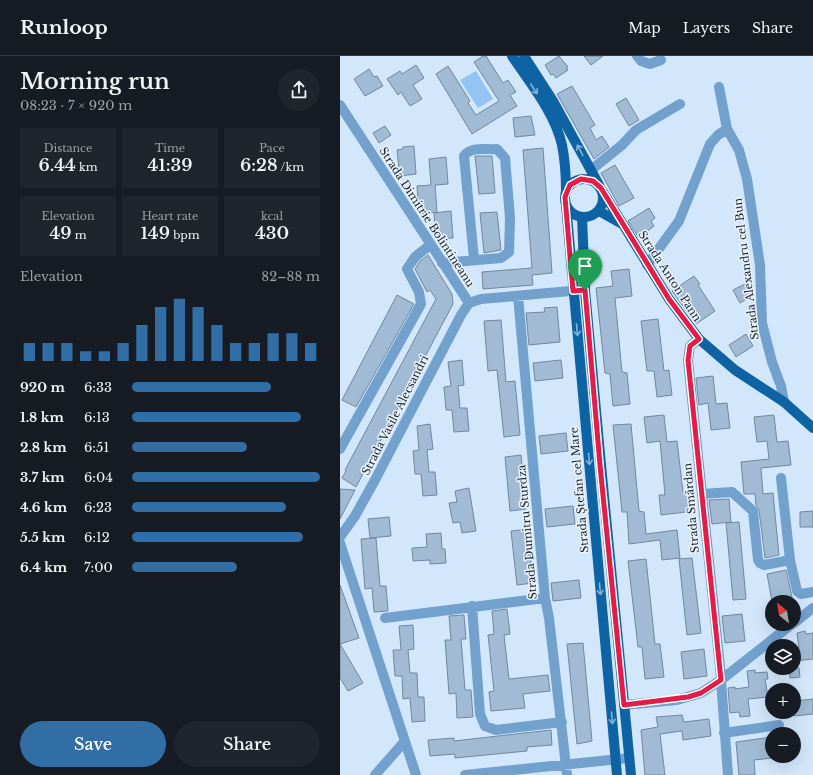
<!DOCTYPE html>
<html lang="en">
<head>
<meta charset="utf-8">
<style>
	body { margin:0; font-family:"Libre Baskerville",serif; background:#20242c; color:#f1f3f6; height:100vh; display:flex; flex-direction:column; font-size:15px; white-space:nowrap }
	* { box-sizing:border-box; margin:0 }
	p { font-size:13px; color:#9ea1a6 }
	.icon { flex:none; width:22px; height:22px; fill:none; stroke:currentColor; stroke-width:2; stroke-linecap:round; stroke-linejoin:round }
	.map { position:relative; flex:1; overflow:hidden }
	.details { display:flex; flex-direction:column; background:#171b24; width:340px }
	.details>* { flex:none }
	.needle { width:26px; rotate:330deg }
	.fabs { position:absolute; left:425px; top:539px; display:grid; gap:8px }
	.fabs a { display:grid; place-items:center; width:36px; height:36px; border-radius:50%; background:#171b24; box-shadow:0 4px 16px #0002; font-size:20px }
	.pin { position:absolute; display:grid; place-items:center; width:34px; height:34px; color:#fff; margin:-41px -17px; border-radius:50% 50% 50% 0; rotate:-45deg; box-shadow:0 0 4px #0007 }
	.pin .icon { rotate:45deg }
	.round { display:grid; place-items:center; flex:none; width:42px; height:42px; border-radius:21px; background:#20242c }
	.head { display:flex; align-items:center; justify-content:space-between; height:68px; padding:0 20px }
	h1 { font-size:22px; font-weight:600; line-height:30px }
	.stats { display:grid; grid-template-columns:repeat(3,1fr); gap:6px; height:68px; padding:4px 20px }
	.stats div { display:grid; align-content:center; border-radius:0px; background:#20242c; text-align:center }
	.stats b { font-size:17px; font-weight:600 }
	.stats small { font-size:11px; font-weight:400 }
	.stats p { font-size:11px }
	.chart { height:112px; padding:8px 20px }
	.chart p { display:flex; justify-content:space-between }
	.chart svg { width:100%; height:72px; margin-top:4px; stroke:#306ea5; stroke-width:6 }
	.button { display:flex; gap:8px; margin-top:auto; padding:8px 20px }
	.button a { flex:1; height:46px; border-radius:24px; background:#306ea5; color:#fff; font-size:16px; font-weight:600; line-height:46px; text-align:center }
	.button a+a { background:#20242c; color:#f1f3f6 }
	ul { padding:0 20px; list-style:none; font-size:13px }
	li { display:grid; grid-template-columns:64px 48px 1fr; align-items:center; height:30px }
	li i { height:10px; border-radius:5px; background:#306ea5 }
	header { display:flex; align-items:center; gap:24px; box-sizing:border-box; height:56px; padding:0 20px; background:#171b24; border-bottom:1px solid #363941 }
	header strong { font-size:19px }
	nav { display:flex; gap:22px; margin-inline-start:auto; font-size:14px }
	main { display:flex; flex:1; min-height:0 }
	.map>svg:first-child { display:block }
	.green { fill:#94c4f3 }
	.building { fill:#a1bbd4; stroke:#6f879f }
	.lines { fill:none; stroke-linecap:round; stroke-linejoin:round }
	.minor { stroke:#72a1ce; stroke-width:10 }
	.major { stroke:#0d63a4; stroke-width:10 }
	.oneway { stroke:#85b2d6 }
	.route-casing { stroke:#fff; stroke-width:8 }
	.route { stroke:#e11d48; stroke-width:5 }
	.labels { text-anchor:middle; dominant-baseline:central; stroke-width:3; stroke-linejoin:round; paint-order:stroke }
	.street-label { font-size:11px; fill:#1a242e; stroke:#e8f3fe }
</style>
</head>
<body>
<header>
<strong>Runloop</strong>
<nav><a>Map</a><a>Layers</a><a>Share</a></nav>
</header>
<main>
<section class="details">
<div class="head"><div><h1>Morning run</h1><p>08:23 · 7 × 920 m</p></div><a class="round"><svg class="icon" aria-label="share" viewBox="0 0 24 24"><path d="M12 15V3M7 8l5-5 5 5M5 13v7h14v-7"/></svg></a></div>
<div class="stats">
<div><p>Distance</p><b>6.44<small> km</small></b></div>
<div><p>Time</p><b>41:39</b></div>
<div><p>Pace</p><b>6:28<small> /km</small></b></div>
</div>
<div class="stats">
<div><p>Elevation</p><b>49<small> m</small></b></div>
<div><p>Heart rate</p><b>149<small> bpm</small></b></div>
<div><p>kcal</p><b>430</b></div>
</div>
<div class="chart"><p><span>Elevation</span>82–88 m</p>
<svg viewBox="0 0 160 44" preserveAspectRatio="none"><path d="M5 44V33M15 44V33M25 44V33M35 44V38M45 44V38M55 44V33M65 44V22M75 44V11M85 44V6M95 44V11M105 44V22M115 44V33M125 44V33M135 44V27M145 44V27M155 44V33"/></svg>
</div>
<ul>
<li><b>920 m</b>6:33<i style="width:74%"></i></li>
<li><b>1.8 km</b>6:13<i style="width:90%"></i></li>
<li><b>2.8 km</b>6:51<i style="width:61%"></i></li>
<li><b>3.7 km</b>6:04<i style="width:100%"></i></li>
<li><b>4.6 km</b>6:23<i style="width:82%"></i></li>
<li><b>5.5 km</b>6:12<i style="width:91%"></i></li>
<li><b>6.4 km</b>7:00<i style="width:56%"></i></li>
</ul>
<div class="button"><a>Save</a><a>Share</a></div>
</section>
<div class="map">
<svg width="473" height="719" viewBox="0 0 473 719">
	<rect width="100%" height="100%" fill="#d2e7fc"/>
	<path class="green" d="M136,15L153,43L138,52L120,24Z"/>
	<path class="building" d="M143,0H146L163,27L168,24L176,36L170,39L177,50L132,78L96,18L108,10L130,45L128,47L136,59L159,45L134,6Z
		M219,0L228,11L226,13L228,14L216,22L213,18L211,19L205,9Z
		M244,0H263L251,9Z
		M76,9L84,22L73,29L82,43L70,50L61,36L58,39L47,23L60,15L62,18Z
		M29,13L34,21L37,20L43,30L25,40L14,23Z
		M232,30L255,69L250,72L256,84L262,80L269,91L254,103L217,38Z
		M286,42L299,64L289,70L276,48Z
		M191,60L195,79L175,81L173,62Z
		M45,70L51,79L39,87L33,77Z
		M74,90L76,118L60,120L57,94L63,93V91Z
		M203,92L212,217L192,219L193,229L143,233L142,216L192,212L183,94Z
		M135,100H152L155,137L139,138Z
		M106,101L108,128L95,129L97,156L79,158L77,130L91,129L89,103Z
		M275,109L294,142L279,150L261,117Z
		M309,152L315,162L311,165L314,170L299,182L288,165Z
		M111,155L113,182L96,183L94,157Z
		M157,156L161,194L144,197L140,157Z
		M88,199L112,238L113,248L16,431L2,422L6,415L5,414L96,243L90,234L87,236L75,213L80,205Z
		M289,213L292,240L275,242L282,316L287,317L290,348L273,350L270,318L265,317L256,232L273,230L271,215Z
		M354,220L360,228L358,229L375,255L356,268L332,235Z
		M407,227L413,239L400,247L393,234Z
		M57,239L74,248L16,351L2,344Z
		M217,251L220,286L189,289L186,257L205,256L204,252Z
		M318,263L324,315L329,314L332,339L317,341L314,315H307L301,265Z
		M161,264L166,326L175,325L180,379L164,381L157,314L148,315L144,265Z
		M406,278L413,290L396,301L389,289Z
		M122,304L124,329L118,330L120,352H127L129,375L114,376L112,354H106L104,331L111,330L108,306Z
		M221,304L223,322L195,325L193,307Z
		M373,320L376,348L387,347L390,372L371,374L368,347L359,349L356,322Z
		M324,359L327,386L337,385L343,436L352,435L354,455L321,459L319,439H325L320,385L307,387L304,361Z
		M434,359L437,386L448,385L451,409L421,412L423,438L433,437L439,499L425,502L419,454L416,449L415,438H404L401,406L429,403L427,385L417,386L414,361Z
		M90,368L93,393L87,394L89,416H95L97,439L83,440L81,418H75L73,395L79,394L77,370Z
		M291,368L299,455L304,456L306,478L337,474L340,502L322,504L320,484L289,488L287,456H282L273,369Z
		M226,377L228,395L201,398L199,380Z
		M181,399L186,453L170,455L165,401Z
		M129,432L136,475L122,477L120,466L113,467L109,447L117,446L115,435Z
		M0,433L15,434L0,463Z
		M389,443L391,466L372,468L369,444Z
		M233,450L235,468L207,471L205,453Z
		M473,455V471H460V456Z
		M49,461L51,480L30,482L28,463Z
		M399,466L406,543L393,544L386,467Z
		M188,473L193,527L177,529L171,475Z
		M101,477L102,493H105L106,507L90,508V504L73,505L72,492L87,491L86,478Z
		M36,482L40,530H46L48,555L34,556L32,532L25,533L21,483Z
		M352,502L361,577L347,579L339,503Z
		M306,503L315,588H320L324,621L305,623L302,591H298L288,505Z
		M446,514L452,541L432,545L427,518Z
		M239,524L241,542L213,545L211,527Z
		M0,529L19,582L0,588L23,627L8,635L0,622Z
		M167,553L170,578L164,579L169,623L208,619L210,635L183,638L185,652L151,655L149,636L154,635L148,579L154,578L152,555Z
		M402,558L405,585L385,587L382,560Z
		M124,559L126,583H121L125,634H131L133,661L117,662L116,637L109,638L105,584H111L109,560Z
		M73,569L74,593L68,594L70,617H77L78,641H84L85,665L72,666L70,642L63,643L62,620H55L53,594H61L59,570Z
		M465,575L466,578L473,577V603L454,605V593H459L457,577Z
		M243,587L252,685L237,688L227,588Z
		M364,593L367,620L344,623L341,596Z
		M449,612H459L460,621L450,622Z
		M415,614V617L427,616L428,623H425L428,641L408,643L410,660L400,661L399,656L390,657L388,632L395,631V633L409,631L407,615Z
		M473,643V658L454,660V645Z
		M342,659L344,666L369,663L371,680L343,684L342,675L320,678L325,719H305L301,674L318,671L316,661Z
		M211,674L212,689L187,691V695L115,702V698L90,700L88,684L114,682V685Z
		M432,681V702L414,704L415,719H399L396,686Z"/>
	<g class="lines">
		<path class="minor" d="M297,0L301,5L310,8L321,4
			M379,31L387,73L399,94L407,123L420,209L422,267L432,306L441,330L444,346
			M0,49L129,247
			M251,114L282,89L296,74L340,48
			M102,207L161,202L169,196L170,162L165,102L157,93C146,94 131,90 124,100L134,203
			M307,209L339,165L370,88L378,79L387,73
			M178,240L205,542L209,562L227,719
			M359,283L350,290L348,304L380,611L388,719
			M0,393L81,248L79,236L67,213L75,201L90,189
			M441,422L450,504L457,535L461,538L473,536
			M362,438L392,436L413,455L418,504L420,507L424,509L450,504
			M0,481L15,460L35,424L121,259L129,247L141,243L242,234
			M0,487L76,719
			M132,550L140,658L145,670L156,674L222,666
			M45,562L205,542
			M454,567L473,552
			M284,649L337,644L361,637L381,624L452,568
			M384,677L439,669
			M35,719L65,685
			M125,719L289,702"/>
		<path class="major" d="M172,0C190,27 215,57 222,89C225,104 226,120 226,135
			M184,0L213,45L259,129
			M225 142a19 19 0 1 1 38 0a19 19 0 1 1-38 0Z
			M263,136L329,243L359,283L395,314L444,346L473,372
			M226,148L277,719
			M259,155L282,168
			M242,161L245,234L261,409L291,719"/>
	</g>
	<defs><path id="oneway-shaft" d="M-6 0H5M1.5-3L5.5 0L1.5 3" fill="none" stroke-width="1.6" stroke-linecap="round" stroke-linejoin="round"/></defs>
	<g class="oneway">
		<use href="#oneway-shaft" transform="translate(194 33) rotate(57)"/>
		<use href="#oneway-shaft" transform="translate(240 94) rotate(-118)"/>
		<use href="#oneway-shaft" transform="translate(237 274) rotate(85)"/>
		<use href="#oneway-shaft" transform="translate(249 403) rotate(85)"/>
		<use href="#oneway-shaft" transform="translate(260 533) rotate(85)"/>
		<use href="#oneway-shaft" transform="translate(272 662) rotate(85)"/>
	</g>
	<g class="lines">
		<defs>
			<path id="route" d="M241,123L253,125L261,132L329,243L359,283L350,290L348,304L381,624L361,637L348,641L284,649L260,409L245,234L233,235L225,141L230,129Z"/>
		</defs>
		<use href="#route" class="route-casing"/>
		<use href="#route" class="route"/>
	</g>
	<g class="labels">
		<g class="street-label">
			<text transform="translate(87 161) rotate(57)">Strada Dimitrie Bolintineanu</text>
			<text transform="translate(406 213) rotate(-97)">Strada Alexandru cel Bun</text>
			<text transform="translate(330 220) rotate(57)">Strada Anton Pann</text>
			<text transform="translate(55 359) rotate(-63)">Strada Vasile Alecsandri</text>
			<text transform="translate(239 434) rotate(-95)">Strada Ștefan cel Mare</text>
			<text transform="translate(351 452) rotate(-95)">Strada Smârdan</text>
			<text transform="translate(187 476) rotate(-95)">Strada Dumitru Sturdza</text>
		</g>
	</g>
</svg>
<div class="fabs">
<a><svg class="needle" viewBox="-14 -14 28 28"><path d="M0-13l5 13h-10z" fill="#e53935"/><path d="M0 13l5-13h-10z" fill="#9ea1a6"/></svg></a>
<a><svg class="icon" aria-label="layers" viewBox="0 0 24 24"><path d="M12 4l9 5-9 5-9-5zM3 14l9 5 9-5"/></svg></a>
<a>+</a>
<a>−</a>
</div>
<div class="pin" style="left:245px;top:234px;background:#1e9e55"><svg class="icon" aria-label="arrive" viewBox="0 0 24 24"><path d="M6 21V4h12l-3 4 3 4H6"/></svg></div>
</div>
</main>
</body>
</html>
